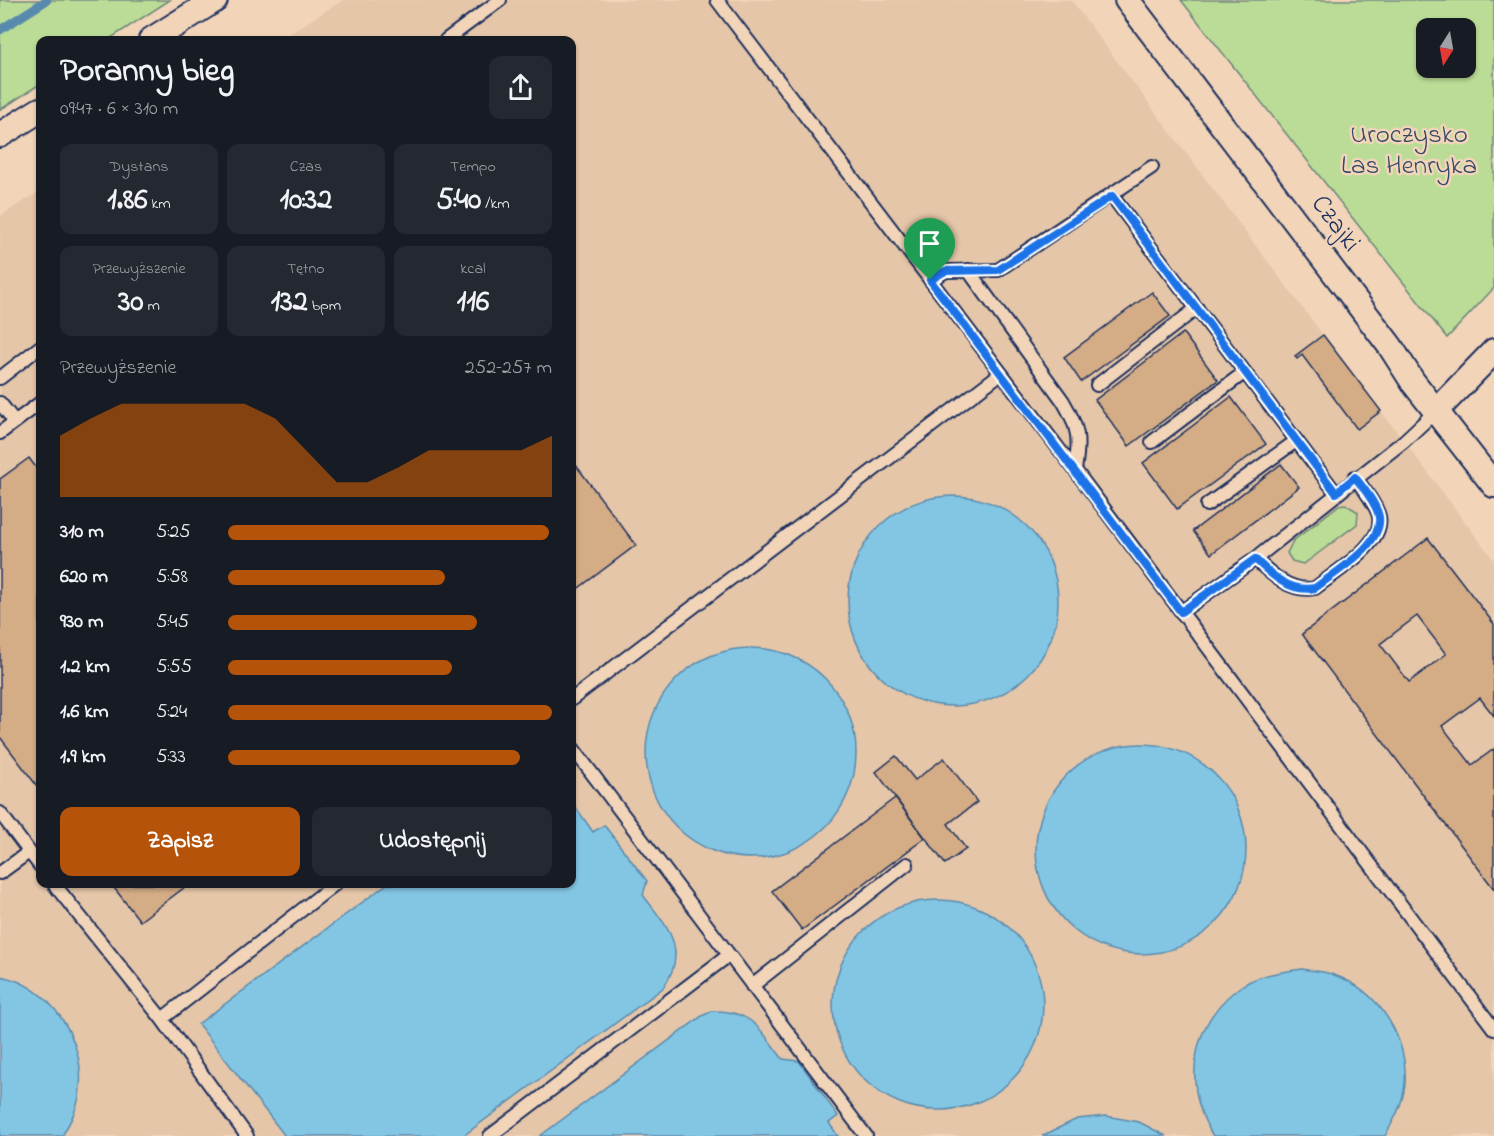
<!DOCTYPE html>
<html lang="pl">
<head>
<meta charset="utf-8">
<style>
	body { margin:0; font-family:"Indie Flower",sans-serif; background:#242831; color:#f1f3f6; height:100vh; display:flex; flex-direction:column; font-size:22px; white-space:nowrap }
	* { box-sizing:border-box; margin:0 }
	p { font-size:20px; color:#9ea1a6 }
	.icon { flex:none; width:33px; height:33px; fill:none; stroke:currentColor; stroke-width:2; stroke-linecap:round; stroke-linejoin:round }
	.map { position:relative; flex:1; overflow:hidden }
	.sheet { position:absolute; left:36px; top:36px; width:540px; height:852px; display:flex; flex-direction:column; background:#171b24; border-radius:12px; box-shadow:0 2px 4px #0004 }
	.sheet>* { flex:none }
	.needle { width:39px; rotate:191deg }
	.controls { position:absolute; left:1416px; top:18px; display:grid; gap:12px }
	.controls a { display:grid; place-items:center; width:60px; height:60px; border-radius:12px; background:#171b24; box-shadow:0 2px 4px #0004; font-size:30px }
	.pin { position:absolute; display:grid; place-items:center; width:51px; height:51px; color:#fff; margin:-62px -26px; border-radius:50% 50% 50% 0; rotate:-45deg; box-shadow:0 0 6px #0007 }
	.pin .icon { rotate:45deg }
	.round { display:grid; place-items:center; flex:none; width:63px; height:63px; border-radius:12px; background:#242831 }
	.overview { display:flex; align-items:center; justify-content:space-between; height:102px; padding:0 24px }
	h1 { font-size:33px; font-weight:700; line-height:45px }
	.stats { display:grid; grid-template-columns:repeat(3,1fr); gap:9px; height:102px; padding:6px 24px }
	.stats div { display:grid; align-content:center; border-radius:12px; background:#242831; text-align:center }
	.stats b { font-size:30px; font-weight:700 }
	.stats small { font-size:16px; font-weight:400 }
	.stats p { font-size:16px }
	.chart { height:168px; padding:12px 24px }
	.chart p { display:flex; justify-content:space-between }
	.chart svg { width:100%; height:108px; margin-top:6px; fill:#b45309; opacity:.7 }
	.cta { display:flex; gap:12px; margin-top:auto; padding:12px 24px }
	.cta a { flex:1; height:69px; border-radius:12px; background:#b45309; color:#fff; font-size:24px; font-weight:700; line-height:69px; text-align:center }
	.cta a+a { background:#242831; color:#f1f3f6 }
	ul { padding:0 24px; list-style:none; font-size:20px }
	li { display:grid; grid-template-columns:96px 72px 1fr; align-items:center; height:45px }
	li i { height:15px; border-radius:8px; background:#b45309 }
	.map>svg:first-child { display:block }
	.built { fill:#e5c6a8 }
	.green { fill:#bbdc96; stroke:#6b867a; stroke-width:1.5; fill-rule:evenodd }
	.water { fill:#83c6e4; stroke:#598aae; stroke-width:1.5 }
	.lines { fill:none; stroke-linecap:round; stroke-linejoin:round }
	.stream { stroke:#598aae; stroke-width:9 }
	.building { fill:#d4ac85; stroke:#1b2f5e; stroke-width:1.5; fill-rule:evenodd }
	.lane-casing { stroke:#1b2f5e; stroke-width:16 }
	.street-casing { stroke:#1b2f5e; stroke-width:28 }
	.lane { stroke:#f2d5b9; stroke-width:12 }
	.street { stroke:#f2d5b9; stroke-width:24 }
	.route-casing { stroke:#fff; stroke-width:12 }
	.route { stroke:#1a73e8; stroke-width:8 }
	.labels { text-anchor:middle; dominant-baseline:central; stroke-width:5; stroke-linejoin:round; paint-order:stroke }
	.park-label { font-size:27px; fill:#334966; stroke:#f2d5b9 }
	.street-label { font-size:27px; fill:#1b2f5e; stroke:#f2d5b9 }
</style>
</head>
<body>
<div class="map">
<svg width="1494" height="1136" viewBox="0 0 1494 1136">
	<rect width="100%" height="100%" fill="#f2d5b9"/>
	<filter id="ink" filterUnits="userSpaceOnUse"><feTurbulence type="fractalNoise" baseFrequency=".0167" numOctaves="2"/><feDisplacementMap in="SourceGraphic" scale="12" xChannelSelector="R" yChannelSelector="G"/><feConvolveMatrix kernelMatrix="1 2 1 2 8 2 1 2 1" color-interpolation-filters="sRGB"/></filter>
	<g filter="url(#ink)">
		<path class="built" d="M343,0H1071L1323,335L1295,357L1297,359L1302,355L1357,428L1381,411L1494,560V1136H0V216L40,191V884H572V40H279Z"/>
		<path class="green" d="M0,0H170L108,40H40V84L0,110Z
			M1181,0H1494V288L1447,338ZM1466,28V68H1426V28Z
			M1345,504L1358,512L1357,524L1308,561L1303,564L1292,561L1287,553L1293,541L1339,505Z"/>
		<path class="water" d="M848 601a105 105 0 1 1 210 0a105 105 0 1 1-210 0Z
			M646 753a105 105 0 1 1 210 0a105 105 0 1 1-210 0Z
			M1036 849a105 105 0 1 1 210 0a105 105 0 1 1-210 0Z
			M572,802L593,832L604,825L647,881L643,895C667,927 690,949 663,988L463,1136H285L198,1024L387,884H572Z
			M833 1005a105 105 0 1 1 210 0a105 105 0 1 1-210 0Z
			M1302,969C1312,971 1324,971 1334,975C1379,990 1408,1038 1405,1084C1403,1104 1394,1120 1385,1136H1213C1183,1088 1190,1026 1236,990C1254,975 1279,972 1302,969Z
			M0,976C50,985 85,1039 80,1088C79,1106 71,1121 62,1136H0Z
			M712,1011C753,1010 760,1030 783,1059L799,1061L838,1116L829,1123L838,1136H540L702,1016Z
			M1106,1116L1139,1122L1166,1136H1042L1077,1119Z"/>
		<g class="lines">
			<path class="stream" d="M0,30L47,0"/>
		</g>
		<path class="building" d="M1152,292L1170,316L1081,382L1064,357Z
			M1183,333L1218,380L1129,446L1095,400Z
			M1323,335L1381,411L1357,429L1302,355L1297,359L1295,356Z
			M1231,397L1266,444L1177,509L1143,463Z
			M29,458L40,473V790L0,737V479Z
			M572,460L636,545L572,593Z
			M1281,464L1299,487L1211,554L1193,531Z
			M1428,538L1494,624V716L1480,698L1442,726L1472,765L1494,749V889L1302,634ZM1417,616L1446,654L1409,682L1380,644Z
			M896,756L915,780L944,758L977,802L948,824L966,849L945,864L876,772Z
			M895,798L925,838L802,930L772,891Z
			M111,884H189L140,921Z"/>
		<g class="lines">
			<defs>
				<path id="lane" d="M717,0L1075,470L1494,1029
					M446,40L500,0
					M1112,196L1336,493
					M968,270L1063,401C1079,428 1080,439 1075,470
					M930,280L946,271L998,270L1152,167
					M0,378L40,347
					M1097,385L1197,308
					M0,403L15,422
					M0,433L40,403
					M1152,442L1245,372
					M1207,505L1296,441
					M1255,559C1271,574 1290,593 1315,588C1335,572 1389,542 1378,513C1373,500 1363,488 1355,477
					M1181,612L1255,559L1404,441L1436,411
					M572,699L1000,374
					M572,747L866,1136
					M0,813L40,866
					M0,873L29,852
					M54,884L162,1019L247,1136
					M752,986L907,864
					M162,1019L335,884
					M490,1136L729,955"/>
				<path id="street" d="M1127,0L1390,346L1413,382L1494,485
					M151,40L215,0
					M0,135L40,110
					M1436,411L1494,351"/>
			</defs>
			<use href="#lane" class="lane-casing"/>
			<use href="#street" class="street-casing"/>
			<use href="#lane" class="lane"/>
			<use href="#street" class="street"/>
		</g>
	</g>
	<g class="lines" filter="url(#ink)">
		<defs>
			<path id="route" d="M1112,196L1336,493L1355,477C1363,488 1374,500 1378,513C1388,542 1335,572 1315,588C1290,593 1271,575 1255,559L1181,612L930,280L945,271L998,270Z"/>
		</defs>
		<use href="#route" class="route-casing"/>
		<use href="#route" class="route"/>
	</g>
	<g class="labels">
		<g class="park-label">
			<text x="1409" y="135">Uroczysko<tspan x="1409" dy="31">Las Henryka</tspan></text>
		</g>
		<g class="street-label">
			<text transform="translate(1335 224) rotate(53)">Czajki</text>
		</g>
	</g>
</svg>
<div class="controls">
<a><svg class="needle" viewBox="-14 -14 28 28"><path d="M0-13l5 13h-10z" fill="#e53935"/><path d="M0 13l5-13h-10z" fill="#9ea1a6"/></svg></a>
</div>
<div class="pin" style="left:930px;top:280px;background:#1e9e55"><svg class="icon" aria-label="arrive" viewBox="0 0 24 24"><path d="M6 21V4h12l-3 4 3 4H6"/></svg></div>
<section class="sheet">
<div class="overview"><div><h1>Poranny bieg</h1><p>09:47 · 6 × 310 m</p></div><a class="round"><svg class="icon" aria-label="share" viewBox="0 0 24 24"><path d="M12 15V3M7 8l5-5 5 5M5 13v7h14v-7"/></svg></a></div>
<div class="stats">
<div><p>Dystans</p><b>1.86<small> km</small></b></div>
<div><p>Czas</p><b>10:32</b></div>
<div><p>Tempo</p><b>5:40<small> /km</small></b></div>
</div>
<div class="stats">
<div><p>Przewyższenie</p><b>30<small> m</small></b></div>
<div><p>Tętno</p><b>132<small> bpm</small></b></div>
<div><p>kcal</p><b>116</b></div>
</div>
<div class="chart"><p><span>Przewyższenie</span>252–257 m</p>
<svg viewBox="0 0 160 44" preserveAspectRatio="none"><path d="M0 44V19L10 12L20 6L30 6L40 6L50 6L60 6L70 12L80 25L90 38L100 38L110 32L120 25L130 25L140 25L150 25L160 19V44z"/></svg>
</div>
<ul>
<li><b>310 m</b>5:25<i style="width:99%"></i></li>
<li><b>620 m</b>5:58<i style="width:67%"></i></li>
<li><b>930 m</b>5:45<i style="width:77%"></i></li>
<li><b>1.2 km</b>5:55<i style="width:69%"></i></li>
<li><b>1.6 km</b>5:24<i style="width:100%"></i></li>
<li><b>1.9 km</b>5:33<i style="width:90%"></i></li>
</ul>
<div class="cta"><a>Zapisz</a><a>Udostępnij</a></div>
</section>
</div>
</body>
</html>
